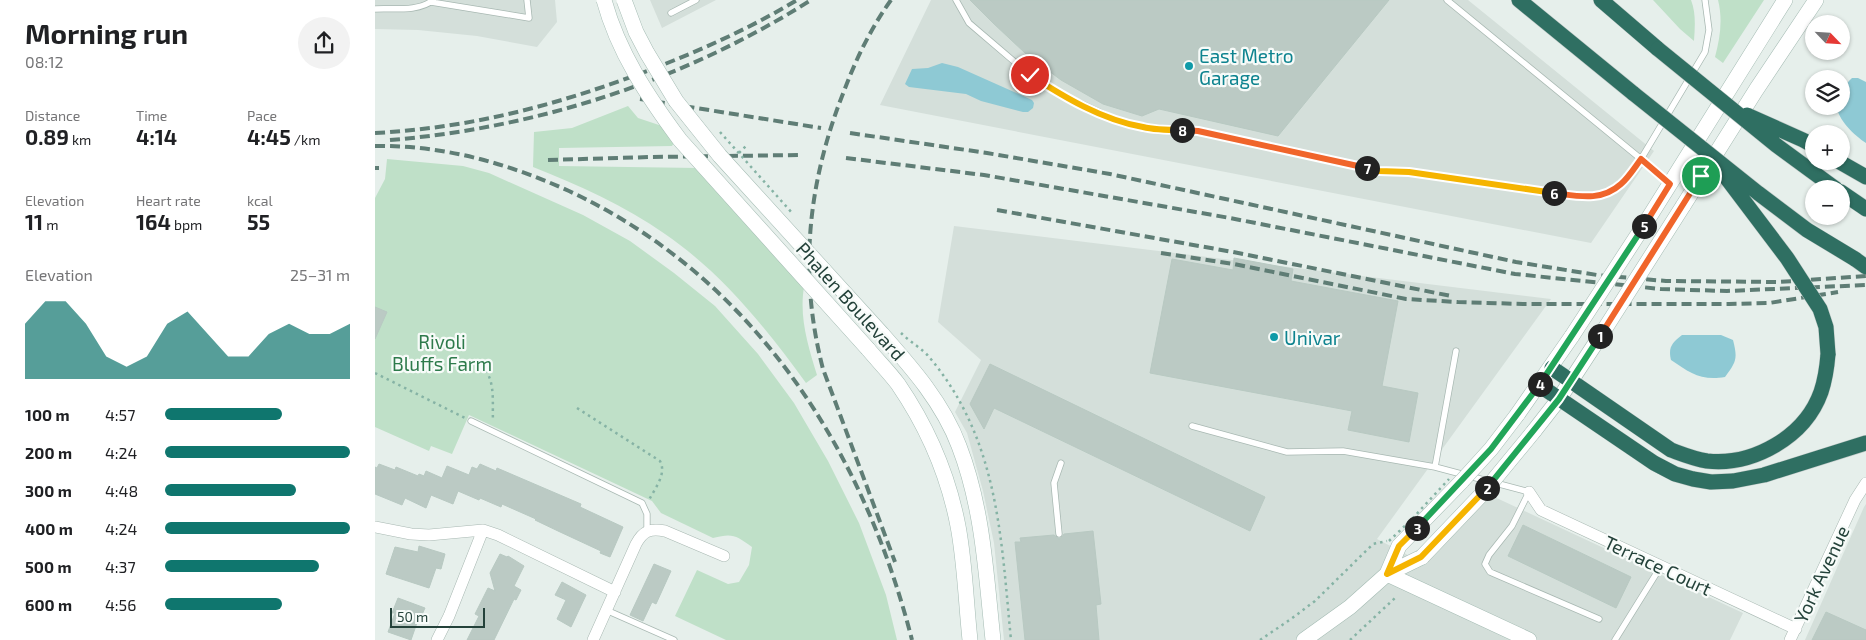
<!DOCTYPE html>
<html lang="en">
<head>
<meta charset="utf-8">
<style>
	body { margin:0; font-family:"Exo 2",sans-serif; background:#f2f2f2; color:#202124; height:100vh; display:flex; flex-direction:column; font-size:19px; white-space:nowrap }
	* { box-sizing:border-box; margin:0 }
	p { font-size:16px; color:#757577 }
	.icon { flex:none; width:28px; height:28px; fill:none; stroke:currentColor; stroke-width:2; stroke-linecap:round; stroke-linejoin:round }
	.map { position:relative; flex:1; overflow:hidden }
	.drawer { display:flex; flex-direction:column; background:#fff; width:375px }
	.drawer>* { flex:none }
	.needle { width:32px; rotate:115deg }
	.fabs { position:absolute; left:1430px; top:15px; display:grid; gap:10px }
	.fabs a { display:grid; place-items:center; width:45px; height:45px; border-radius:50%; background:#fff; box-shadow:0 1px 4px #0004; font-size:25px }
	.scale { position:absolute; left:15px; bottom:12px; width:95px; box-sizing:border-box; padding-left:5px; border:2px solid #24423a; border-top:0; font-size:14px; line-height:18px; white-space:nowrap; color:#24423a; -webkit-text-stroke:4px #f7fbf9; paint-order:stroke }
	.pin { position:absolute; display:grid; place-items:center; width:42px; height:42px; color:#fff; margin:-21px; border:2px solid #fff; border-radius:50%; box-shadow:0 1px 5px #0007 }
	.km { position:absolute; width:25px; height:25px; margin:-12px; border-radius:50%; background:#222; color:#fff; font-size:14px; line-height:25px; text-align:center }
	.round { display:grid; place-items:center; flex:none; width:52px; height:52px; border-radius:26px; background:#f2f2f2 }
	.head { display:flex; align-items:center; justify-content:space-between; height:85px; padding:0 25px }
	h1 { font-size:28px; font-weight:700; line-height:38px }
	.metrics { display:grid; grid-template-columns:repeat(3,1fr); gap:8px; height:85px; padding:5px 25px }
	.metrics div { display:grid; align-content:center }
	.metrics b { font-size:21px; font-weight:700 }
	.metrics small { font-size:14px; font-weight:400 }
	.metrics p { font-size:14px }
	.chart { height:140px; padding:10px 25px }
	.chart p { display:flex; justify-content:space-between }
	.chart svg { width:100%; height:90px; margin-top:5px; fill:#0f766e; opacity:.7 }
	ul { padding:0 25px; list-style:none; font-size:16px }
	li { display:grid; grid-template-columns:80px 60px 1fr; align-items:center; height:38px }
	li i { height:12px; border-radius:6px; background:#0f766e }
	main { display:flex; flex:1; min-height:0 }
	.map>svg:first-child { display:block }
	.built { fill:#d4dfda }
	.green { fill:#bfe0c8 }
	.water { fill:#8ec9d4 }
	.building { fill:#bbcac4; stroke:#b8c9c2 }
	.lines { fill:none; stroke-linecap:round; stroke-linejoin:round }
	.lane-casing { stroke:#a8b8b2; stroke-width:7 }
	.street-casing { stroke:#a8b8b2; stroke-width:12 }
	.secondary-casing { stroke:#a4bbb3; stroke-width:16 }
	.highway-casing { stroke:#c2cac8; stroke-width:16 }
	.path { stroke:#86b3a5; stroke-width:2.5; stroke-dasharray:2.5 4; stroke-linecap:butt }
	.lane { stroke:#fff; stroke-width:5.5 }
	.street { stroke:#fff; stroke-width:11 }
	.secondary { stroke:#fff; stroke-width:15 }
	.highway { stroke:#2f6f62; stroke-width:15 }
	.rail { stroke:#5f7d75; stroke-width:4; stroke-dasharray:10 5; stroke-linecap:butt }
	.secondary-bridge-casing { stroke:#a4bbb3; stroke-width:16; stroke-linecap:butt }
	.highway-bridge-casing { stroke:#c2cac8; stroke-width:16; stroke-linecap:butt }
	.path-bridge { stroke:#86b3a5; stroke-width:2.5; stroke-dasharray:2.5 4; stroke-linecap:butt }
	.secondary-bridge { stroke:#fff; stroke-width:15 }
	.highway-bridge { stroke:#2f6f62; stroke-width:15 }
	.split-1-casing { stroke:#fff; stroke-width:10 }
	.split-2-casing { stroke:#fff; stroke-width:10 }
	.split-3-casing { stroke:#fff; stroke-width:10 }
	.split-4-casing { stroke:#fff; stroke-width:10 }
	.split-5-casing { stroke:#fff; stroke-width:10 }
	.split-6-casing { stroke:#fff; stroke-width:10 }
	.split-7-casing { stroke:#fff; stroke-width:10 }
	.split-8-casing { stroke:#fff; stroke-width:10 }
	.split-9-casing { stroke:#fff; stroke-width:10 }
	.split-1 { stroke:#f0652b; stroke-width:6 }
	.split-2 { stroke:#22a559; stroke-width:6 }
	.split-3 { stroke:#f5b400; stroke-width:6 }
	.split-4 { stroke:#22a559; stroke-width:6 }
	.split-5 { stroke:#22a559; stroke-width:6 }
	.split-6 { stroke:#f0652b; stroke-width:6 }
	.split-7 { stroke:#f5b400; stroke-width:6 }
	.split-8 { stroke:#f0652b; stroke-width:6 }
	.split-9 { stroke:#f5b400; stroke-width:6 }
	.culture-dot { fill:#0f9aa8; stroke:#f7fbf9; stroke-width:2 }
	.labels { text-anchor:middle; dominant-baseline:central; stroke-width:4.5; stroke-linejoin:round; paint-order:stroke }
	.culture-label { font-size:19px; fill:#0d838f; stroke:#f7fbf9; text-anchor:start }
	.street-label { font-size:19px; fill:#24423a; stroke:#f7fbf9 }
	.park-label { font-size:19px; fill:#2d7a4b; stroke:#f7fbf9 }
</style>
</head>
<body>
<main>
<section class="drawer">
<div class="head"><div><h1>Morning run</h1><p>08:12</p></div><a class="round"><svg class="icon" aria-label="share" viewBox="0 0 24 24"><path d="M12 15V3M7 8l5-5 5 5M5 13v7h14v-7"/></svg></a></div>
<div class="metrics">
<div><p>Distance</p><b>0.89<small> km</small></b></div>
<div><p>Time</p><b>4:14</b></div>
<div><p>Pace</p><b>4:45<small> /km</small></b></div>
</div>
<div class="metrics">
<div><p>Elevation</p><b>11<small> m</small></b></div>
<div><p>Heart rate</p><b>164<small> bpm</small></b></div>
<div><p>kcal</p><b>55</b></div>
</div>
<div class="chart"><p><span>Elevation</span>25–31 m</p>
<svg viewBox="0 0 160 44" preserveAspectRatio="none"><path d="M0 44V17L10 6L20 6L30 17L40 33L50 38L60 33L70 17L80 11L90 22L100 33L110 33L120 22L130 17L140 22L150 22L160 17V44z"/></svg>
</div>
<ul>
<li><b>100 m</b>4:57<i style="width:63%"></i></li>
<li><b>200 m</b>4:24<i style="width:100%"></i></li>
<li><b>300 m</b>4:48<i style="width:71%"></i></li>
<li><b>400 m</b>4:24<i style="width:100%"></i></li>
<li><b>500 m</b>4:37<i style="width:83%"></i></li>
<li><b>600 m</b>4:56<i style="width:63%"></i></li>
</ul>
</section>
<div class="map">
<svg width="1491" height="640" viewBox="0 0 1491 640">
	<rect width="100%" height="100%" fill="#e6efeb"/>
	<path class="built" d="M0,0H180L182,22L162,47L102,36L43,30L0,29Z
		M275,0H341L287,28Z
		M556,0H1093L1279,151L1216,243L505,105Z
		M579,226L1176,299L1002,539L1048,563L1113,494L1368,613L1355,640H629L619,543L608,491L592,433L580,412L606,360L563,322Z
		M1491,504V640H1430L1489,507Z"/>
	<path class="green" d="M1278,0H1316C1321,13 1320,26 1319,41L1305,29Z
		M1343,0H1389L1348,63L1340,57C1345,38 1348,20 1343,0Z
		M253,106L263,118L287,126L300,141L297,146L184,148V166L323,168L429,287C424,317 433,346 442,375L431,383C391,328 347,273 290,234C250,206 204,185 158,167L159,132L197,128Z
		M12,159L88,166L114,173L208,215L255,241L299,273L340,306L383,354L419,403L453,461L484,523L511,595L522,640H351L300,616L322,570L353,584L364,582L374,565L377,547C361,535 357,533 338,538L286,513L277,501L94,415L77,454L56,446L54,451L0,427V198L10,179Z"/>
	<path class="water" d="M567,63L583,67L657,100L659,103L658,108L653,112H648L606,101L591,94L534,87L530,84L537,69L553,68Z
		M1477,78H1483L1491,82V143C1480,136 1462,119 1462,106H1466C1466,95 1468,86 1477,78Z
		M1307,335H1346L1358,340C1363,359 1361,362 1350,377C1326,381 1315,373 1296,360C1293,347 1297,343 1307,335Z"/>
	<path class="building" d="M595,0H1014L903,136L784,109L767,116L728,104L686,80L650,53L618,23Z
		M859,258L918,269L916,281L1023,301L1007,386L1043,393L1034,442L973,430L977,411L775,373L797,259L858,270Z
		M0,307L12,312L0,339Z
		M615,364L890,497L875,531L619,408L609,429L595,404Z
		M4,464L20,470L21,467L43,476L44,474L49,476L51,471L67,478L72,466L94,475L97,467L102,469L105,464L121,471L122,468L206,504L205,507L248,527L235,557L225,553L226,551L183,531L160,520L161,519L127,504L126,507L105,498L104,500L83,491L78,504L56,495L51,508L30,498L27,505L0,494V467L2,468Z
		M1148,525L1256,577L1241,608L1133,556Z
		M718,531L726,604L721,605L724,640H650L640,542H646L645,538L679,535L684,539L687,537L689,534Z
		M44,546L70,554L66,569L61,568L54,588L11,574L20,547L43,552Z
		M125,554L132,557L133,556L149,566L139,586L146,590L141,600L139,599L119,640H92L104,616L100,614L113,588L120,591L115,573Z
		M279,564L296,571L281,604L277,602L268,621L255,615Z
		M187,582L211,595L196,627L182,619L191,600L180,595Z
		M23,598L50,608L46,617H44L36,640L13,632L20,613H17Z
		M1451,612L1491,630V640H1437Z"/>
	<g class="lines">
		<defs>
			<path id="lane" d="M581,0L594,23L655,75L681,92L737,118L766,127L823,131L1004,171L1034,172L1212,197C1238,196 1251,178 1266,159L1072,0
				M56,2L154,18L152,0
				M0,9C17,8 44,12 58,0
				M296,13L321,0
				M1294,184L1266,159L1330,52L1334,30L1330,0
				M1081,351L1060,467L1154,492L1137,526L1114,555L1110,564L1115,572L1224,619
				M96,421L267,503L272,514V530
				M817,426L912,452L968,451L1060,467
				M684,534L679,483L686,463
				M231,610L299,640
				M1240,640L1286,566"/>
			<path id="street" d="M1154,492L1166,510L1421,629
				M0,527L36,534L54,535L108,530L123,535L240,592
				M62,640L74,616L108,530
				M218,640L261,544C268,531 275,528 290,531L349,556
				M1415,640L1480,500L1491,483"/>
			<path id="secondary" d="M1308,206L1381,90L1441,0
				M1273,219L1410,0
				M507,334C537,368 568,403 584,446C608,508 611,574 618,640
				M493,349C503,361 514,372 523,384C553,428 573,474 583,526C590,563 591,603 595,640
				M1142,415L1197,336
				M1159,431L1184,399L1224,338
				M1012,574L1154,640
				M1012,574L1024,546L1087,481
				M929,640L975,607L1012,574L1047,557"/>
			<path id="highway" d="M1144,0L1259,94
				M1226,0L1283,49
				M1463,161L1491,177
				M1466,192L1491,209
				M1480,259L1491,267
				M1177,368L1296,450C1307,454 1319,459 1332,461C1378,466 1430,437 1446,392C1450,380 1452,367 1453,354
				M1164,385L1279,463L1300,474L1318,479L1336,482L1358,481L1389,475L1491,443"/>
		</defs>
		<use href="#lane" class="lane-casing"/>
		<use href="#street" class="street-casing"/>
		<use href="#secondary" class="secondary-casing"/>
		<use href="#highway" class="highway-casing"/>
		<path class="path" d="M364,153L372,145
			M526,333C535,342 548,349 555,358C624,441 626,538 636,640
			M101,362C122,373 117,401 118,421
			M0,373L90,418
			M202,408L285,461C292,474 280,488 274,500
			M885,640L916,619L940,601L998,544L1012,541
			M975,640L1020,598"/>
		<use href="#lane" class="lane"/>
		<use href="#street" class="street"/>
		<use href="#secondary" class="secondary"/>
		<use href="#highway" class="highway"/>
		<path class="rail" d="M516,0C496,28 481,59 469,91C433,182 423,273 448,369L520,562
			M265,99L446,128
			M0,133C96,128 182,105 272,71C324,51 374,29 422,0
			M475,133L612,153L735,174L1141,262L1222,275L1291,281L1404,282L1491,276
			M15,140C163,128 310,80 436,0
			M0,146C68,145 132,163 194,191C378,277 488,448 537,640
			M471,158L609,175L855,218L1140,274L1286,289L1352,291L1491,285
			M173,160L276,157L426,155
			M0,168H4
			M622,210L858,252L1076,296
			M786,253L859,264L1031,299L1083,302L1148,304H1354L1394,303L1463,292"/>
		<defs>
			<path id="secondary-bridge" d="M229,0C243,52 273,97 305,140L493,349
				M249,0L261,32L272,53L301,101L345,156L507,334
				M1197,336L1273,219
				M1224,338L1308,206
				M1087,481L1116,449L1142,415
				M1047,557L1108,493L1159,431"/>
			<path id="highway-bridge" d="M1283,49L1401,145L1461,189
				M1259,94L1383,193L1432,230L1480,259
				M1372,115L1428,140L1439,146
				M1347,172L1412,258L1445,309L1451,327L1453,354"/>
		</defs>
		<use href="#secondary-bridge" class="secondary-bridge-casing"/>
		<use href="#highway-bridge" class="highway-bridge-casing"/>
		<path class="path-bridge" d="M345,132L418,214
			M1014,541L1037,519L1074,479"/>
		<use href="#secondary-bridge" class="secondary-bridge"/>
		<use href="#highway-bridge" class="highway-bridge"/>
	</g>
	<g class="lines">
		<defs>
			<path id="split-1" d="M1225,336L1326,176"/>
			<path id="split-2" d="M1112,488L1184,399L1225,336"/>
			<path id="split-3" d="M1042,528L1024,546L1012,574L1046,557L1112,488"/>
			<path id="split-4" d="M1042,528L1116,449L1165,384"/>
			<path id="split-5" d="M1165,384L1269,226"/>
			<path id="split-6" d="M1179,193C1203,196 1226,202 1246,184C1254,177 1260,167 1266,159L1295,184L1269,226"/>
			<path id="split-7" d="M992,168L1004,171L1034,172L1179,193"/>
			<path id="split-8" d="M807,130L823,131L992,168"/>
			<path id="split-9" d="M655,75C689,97 727,120 768,127C780,130 794,130 807,130"/>
		</defs>
		<use href="#split-1" class="split-1-casing"/>
		<use href="#split-2" class="split-2-casing"/>
		<use href="#split-3" class="split-3-casing"/>
		<use href="#split-4" class="split-4-casing"/>
		<use href="#split-5" class="split-5-casing"/>
		<use href="#split-6" class="split-6-casing"/>
		<use href="#split-7" class="split-7-casing"/>
		<use href="#split-8" class="split-8-casing"/>
		<use href="#split-9" class="split-9-casing"/>
		<use href="#split-1" class="split-1"/>
		<use href="#split-2" class="split-2"/>
		<use href="#split-3" class="split-3"/>
		<use href="#split-4" class="split-4"/>
		<use href="#split-5" class="split-5"/>
		<use href="#split-6" class="split-6"/>
		<use href="#split-7" class="split-7"/>
		<use href="#split-8" class="split-8"/>
		<use href="#split-9" class="split-9"/>
	</g>
	<g class="culture-dot">
		<circle cx="814" cy="66" r="5"/>
		<circle cx="899" cy="337" r="5"/>
	</g>
	<g class="labels">
		<g class="culture-label">
			<text x="824" y="55">East Metro<tspan x="824" dy="22">Garage</tspan></text>
			<text x="909" y="337">Univar</text>
		</g>
		<g class="street-label">
			<text transform="translate(476 301) rotate(48)">Phalen Boulevard</text>
			<text transform="translate(1283 565) rotate(25)">Terrace Court</text>
			<text transform="translate(1446 574) rotate(-65)">York Avenue</text>
		</g>
		<g class="park-label">
			<text x="67" y="341">Rivoli<tspan x="67" dy="22">Bluffs Farm</tspan></text>
		</g>
	</g>
</svg>
<div class="fabs">
<a><svg class="needle" viewBox="-14 -14 28 28"><path d="M0-13l5 13h-10z" fill="#e53935"/><path d="M0 13l5-13h-10z" fill="#757577"/></svg></a>
<a><svg class="icon" aria-label="layers" viewBox="0 0 24 24"><path d="M12 4l9 5-9 5-9-5zM3 14l9 5 9-5"/></svg></a>
<a>+</a>
<a>−</a>
</div>
<div class="scale">50 m</div>
<div class="pin" style="left:1326px;top:176px;background:#1e9e55"><svg class="icon" aria-label="arrive" viewBox="0 0 24 24"><path d="M6 21V4h12l-3 4 3 4H6"/></svg></div>
<div class="pin" style="left:655px;top:75px;background:#d93025"><svg class="icon" aria-label="check" viewBox="0 0 24 24"><path d="M5 12l5 5 9-10"/></svg></div>
<b class="km" style="left:1225px;top:336px">1</b>
<b class="km" style="left:1112px;top:488px">2</b>
<b class="km" style="left:1042px;top:528px">3</b>
<b class="km" style="left:1165px;top:384px">4</b>
<b class="km" style="left:1269px;top:226px">5</b>
<b class="km" style="left:1179px;top:193px">6</b>
<b class="km" style="left:992px;top:168px">7</b>
<b class="km" style="left:807px;top:130px">8</b>
</div>
</main>
</body>
</html>
